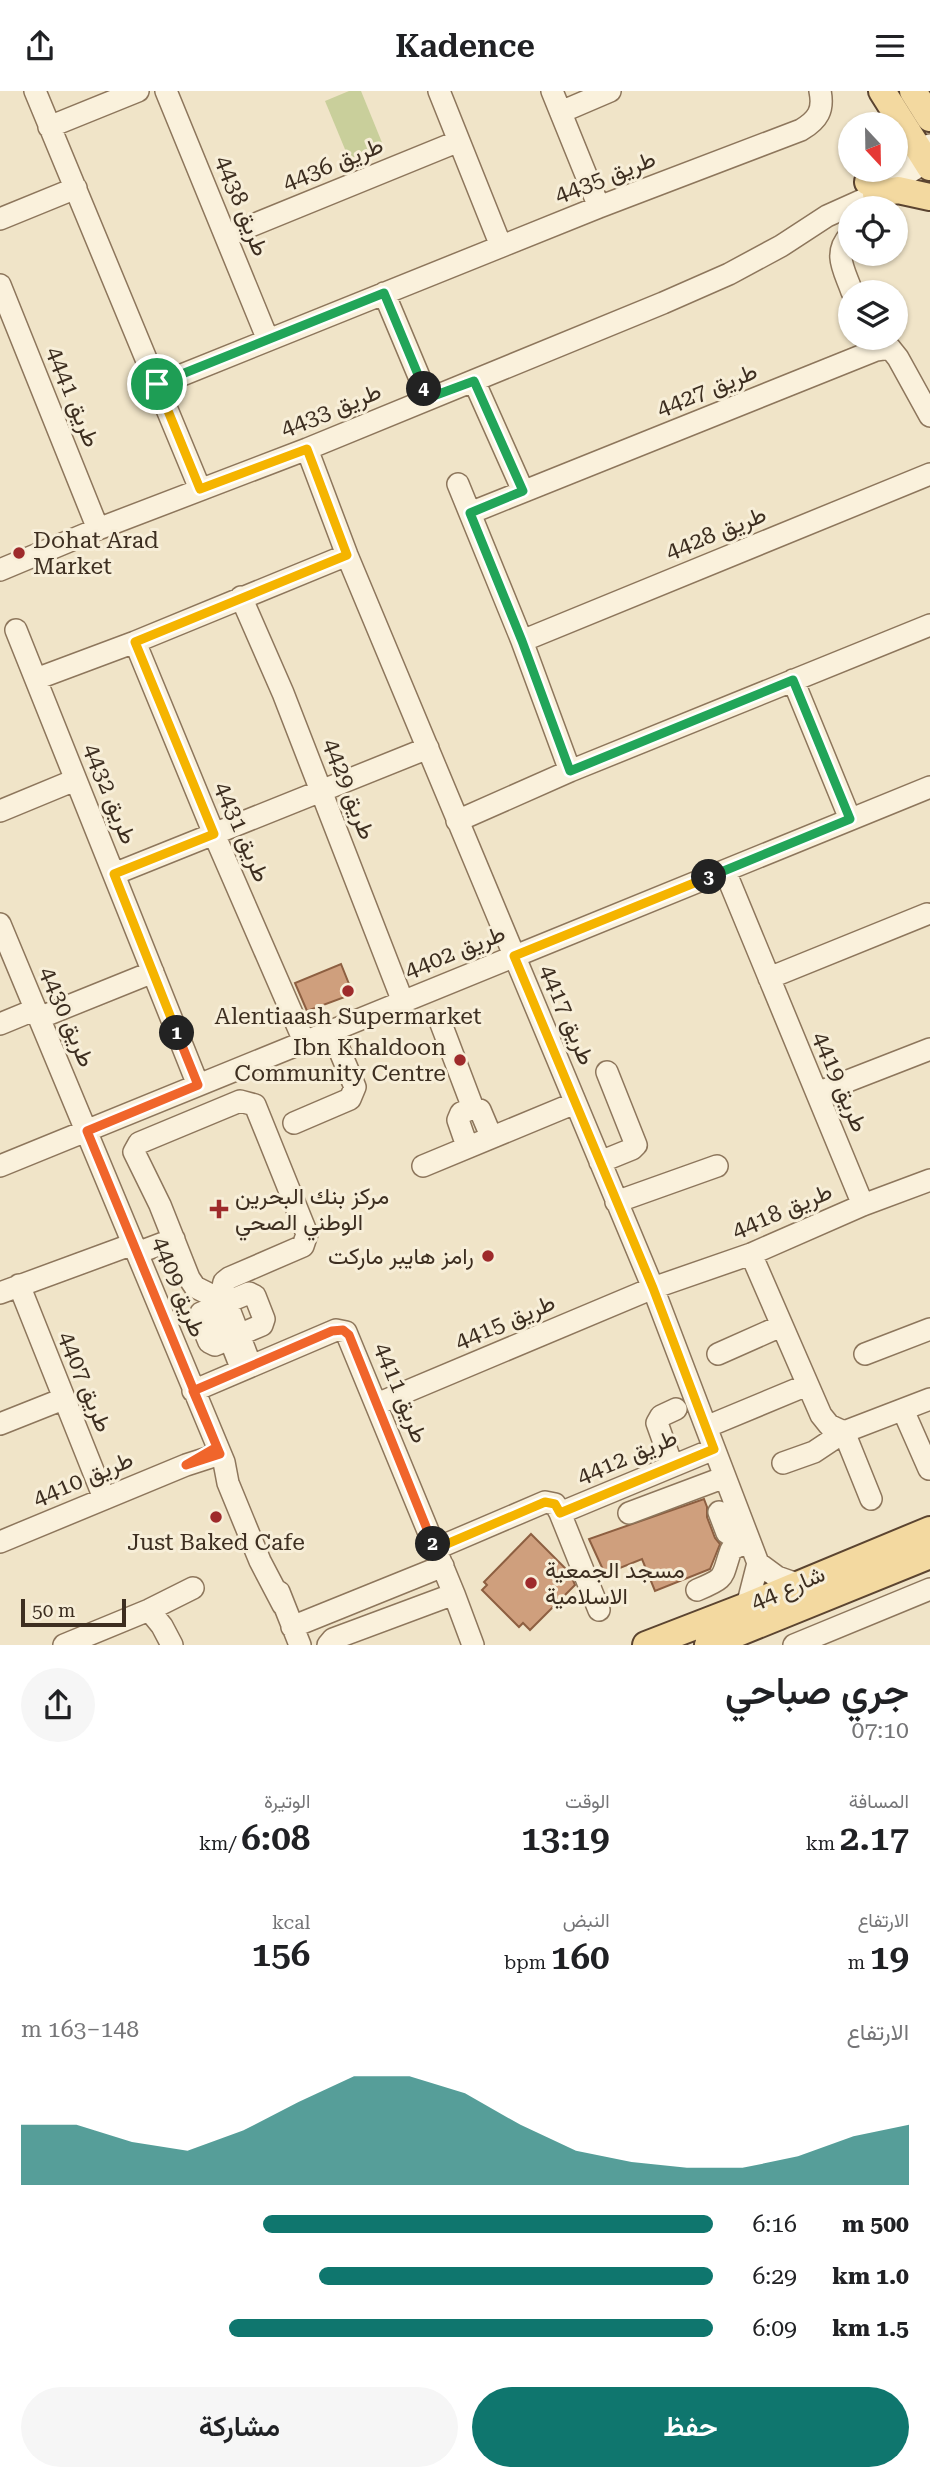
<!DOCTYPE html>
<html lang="ar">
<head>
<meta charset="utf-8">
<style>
	body { margin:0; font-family:"Roboto Serif",Vazirmatn,serif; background:#f6f6f6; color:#202124; direction:rtl; height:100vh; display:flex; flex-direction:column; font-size:26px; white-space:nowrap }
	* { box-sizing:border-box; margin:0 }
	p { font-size:23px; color:#757577 }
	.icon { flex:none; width:38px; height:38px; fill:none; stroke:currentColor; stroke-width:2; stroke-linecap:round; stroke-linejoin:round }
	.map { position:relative; height:1554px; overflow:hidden; direction:ltr }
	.drawer { display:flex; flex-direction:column; background:#fff; flex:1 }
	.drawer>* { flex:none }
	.needle { width:46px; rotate:158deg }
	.buttons { position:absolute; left:838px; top:21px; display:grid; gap:14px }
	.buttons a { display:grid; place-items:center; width:70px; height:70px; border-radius:50%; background:#fff; box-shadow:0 2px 5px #0004; font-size:35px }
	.scale { position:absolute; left:21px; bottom:18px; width:105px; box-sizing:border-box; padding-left:7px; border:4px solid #3d2e20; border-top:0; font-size:19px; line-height:24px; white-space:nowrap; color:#3d2e20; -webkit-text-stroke:5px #f7eed8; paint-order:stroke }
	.pin { position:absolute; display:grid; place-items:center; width:60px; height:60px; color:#fff; margin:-30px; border:4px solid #fff; border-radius:50%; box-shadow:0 2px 7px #0007 }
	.km { position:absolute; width:35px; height:35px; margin:-18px; border-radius:50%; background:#222; color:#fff; font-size:19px; line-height:35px; text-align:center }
	.round { display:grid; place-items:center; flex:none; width:74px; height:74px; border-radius:37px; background:#f6f6f6 }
	.overview { display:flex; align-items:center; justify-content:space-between; height:119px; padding:0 21px }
	h1 { font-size:38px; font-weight:600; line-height:52px }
	.metrics { display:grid; grid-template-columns:repeat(3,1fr); gap:10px; height:119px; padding:7px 21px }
	.metrics div { display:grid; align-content:center }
	.metrics b { font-size:35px; font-weight:600 }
	.metrics small { font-size:19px; font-weight:400 }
	.metrics p { font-size:19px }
	.chart { height:196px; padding:14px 21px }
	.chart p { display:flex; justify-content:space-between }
	.chart svg { width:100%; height:126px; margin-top:7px; fill:#0f766e; opacity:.7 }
	.action { display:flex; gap:14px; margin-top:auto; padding:14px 21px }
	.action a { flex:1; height:80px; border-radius:42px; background:#0f766e; color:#fff; font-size:28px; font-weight:600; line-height:80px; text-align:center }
	.action a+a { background:#f6f6f6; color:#202124 }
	ul { padding:0 21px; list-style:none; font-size:23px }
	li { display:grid; grid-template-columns:112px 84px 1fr; align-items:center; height:52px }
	li i { height:18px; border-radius:9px; background:#0f766e }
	header { display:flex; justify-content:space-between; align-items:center; height:91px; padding:0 21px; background:#fff; font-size:32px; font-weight:600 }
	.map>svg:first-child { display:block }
	.green { fill:#c9cf9b }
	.building { fill:#cf9f7d; stroke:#8d5f41; stroke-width:2 }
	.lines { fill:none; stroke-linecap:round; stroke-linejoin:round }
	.minor-casing { stroke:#8d765c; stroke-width:24 }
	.major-casing { stroke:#5b4430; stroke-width:30 }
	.minor { stroke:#faf1dc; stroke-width:21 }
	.major { stroke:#f3d9a0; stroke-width:26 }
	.split-1-casing { stroke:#fff; stroke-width:14 }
	.split-2-casing { stroke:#fff; stroke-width:14 }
	.split-3-casing { stroke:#fff; stroke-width:14 }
	.split-4-casing { stroke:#fff; stroke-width:14 }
	.split-5-casing { stroke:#fff; stroke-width:14 }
	.split-1 { stroke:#f5b400; stroke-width:9 }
	.split-2 { stroke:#f0652b; stroke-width:9 }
	.split-3 { stroke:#f5b400; stroke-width:9 }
	.split-4 { stroke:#22a559; stroke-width:9 }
	.split-5 { stroke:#22a559; stroke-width:9 }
	.poi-dot { fill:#9e2a2b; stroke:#f7eed8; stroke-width:2.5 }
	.labels { text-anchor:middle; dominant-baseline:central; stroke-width:6; stroke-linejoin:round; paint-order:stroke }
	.street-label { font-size:23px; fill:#3d2e20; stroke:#f7eed8 }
	.poi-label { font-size:23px; fill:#3d2e20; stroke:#f7eed8; text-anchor:start }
</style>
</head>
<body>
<header><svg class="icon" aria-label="menu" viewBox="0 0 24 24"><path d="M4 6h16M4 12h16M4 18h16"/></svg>Kadence<svg class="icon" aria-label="share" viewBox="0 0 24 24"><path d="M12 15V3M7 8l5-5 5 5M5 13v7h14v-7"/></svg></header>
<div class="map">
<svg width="930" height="1554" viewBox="0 0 930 1554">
	<rect width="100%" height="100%" fill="#f0e4c8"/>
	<path class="green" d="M349,0H361L383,54L349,68L325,10Z"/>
	<path class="building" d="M341,873L353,903L307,920L295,892Z
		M704,1408L707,1416V1426L715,1447L720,1453L710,1478L655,1500L642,1468L605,1483L589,1448Z
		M531,1443L570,1482L575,1494L530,1539L523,1532L519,1536L482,1499L487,1494L484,1491Z"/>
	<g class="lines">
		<defs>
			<path id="minor" d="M35,0L200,398
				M166,0L268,249
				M439,0L501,155
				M552,0L599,116
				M561,21L610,0
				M49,36L138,0
				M896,73L918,58L930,54
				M0,128L76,97
				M850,144C832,163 845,180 852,201
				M226,145L459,50
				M0,194L98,438
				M384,202L428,307
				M474,290L523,400
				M157,294L599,116L801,39C818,29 824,19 820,0
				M307,358L347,464L653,1197L706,1336L758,1472L747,1515
				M458,393L522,550L570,680
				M470,422L876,259L890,257L898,267L930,325
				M0,479L98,438L307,358L663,212L729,183L781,155L827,125L876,103L930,68
				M241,506L283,602L403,911
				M16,539L198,994
				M522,550L930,383
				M135,551L214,743L304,950
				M36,588L135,551L347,464
				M793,589L850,728
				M0,720L75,689
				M457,730L570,680L930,534
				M725,780L863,1114
				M114,783L428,657
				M0,833L224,1371L228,1392L260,1470L283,1514
				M769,887L927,823
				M39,927L153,881
				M440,930L473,1017
				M0,933L34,919
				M817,1002L930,958
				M294,1032L350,1008L355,996L331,939
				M467,1055L458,1029L461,1022L473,1017L480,1019L491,1045
				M600,1071L632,1058L636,1054L607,981
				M0,1075L930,696
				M423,1075L575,1012
				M616,1111L717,1075
				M137,1162L174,1148
				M751,1163L821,1324L829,1334L844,1341L930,1308
				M19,1194L104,1407
				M0,1202L133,1153
				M249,1202L255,1205L264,1228L262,1234L215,1254L209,1251L200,1229L201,1222Z
				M718,1263L781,1235
				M865,1263L930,1238
				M242,1279L213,1205L195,1196L189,1187L160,1114L134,1061L139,1052L240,1010L255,1014L307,1143L303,1155L229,1187L224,1191L222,1200L251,1275
				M193,1300L336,1239L346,1241L454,1503L473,1554
				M377,1313L653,1197L751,1163L863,1114L930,1089
				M903,1319L929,1378
				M0,1333L63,1308
				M706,1336L807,1294
				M783,1372L814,1361L844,1341L871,1408
				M672,1374L657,1332L661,1325L676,1318
				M719,1421L727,1442
				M629,1422L725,1386
				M0,1451L186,1374L220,1363
				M435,1458L545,1411L555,1413L560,1422
				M758,1472L777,1486L797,1493
				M697,1499C728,1486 721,1487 731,1459L749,1449
				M279,1501L300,1554
				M149,1519L162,1535L172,1554
				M599,1519L560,1422L714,1358
				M292,1536L443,1475
				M64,1554L149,1519L193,1497
				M328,1554L333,1548L454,1503
				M794,1554L930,1498"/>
			<path id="major" d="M882,0L930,76
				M913,0L930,27
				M868,91L876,79
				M876,103L898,99L930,106
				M646,1554L747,1515L930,1439
				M708,1554L930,1464"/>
		</defs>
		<use href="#minor" class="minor-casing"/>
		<use href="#major" class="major-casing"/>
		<use href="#minor" class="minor"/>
		<use href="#major" class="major"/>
	</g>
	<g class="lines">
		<defs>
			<path id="split-1" d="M157,293L200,398L307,358L347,464L135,551L214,743L114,783L177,942"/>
			<path id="split-2" d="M177,942L198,994L87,1040L217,1356L186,1374L220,1363L193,1300L332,1240L343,1239L349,1244L433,1453"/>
			<path id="split-3" d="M433,1453L435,1458L545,1411L555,1413L560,1422L714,1358L653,1197L514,865L709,786"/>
			<path id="split-4" d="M424,298L428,307L474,290L523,400L470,422L522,550L570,680L793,589L850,728L709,786"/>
			<path id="split-5" d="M157,293L384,202L424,298"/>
		</defs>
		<use href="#split-1" class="split-1-casing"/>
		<use href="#split-2" class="split-2-casing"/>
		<use href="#split-3" class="split-3-casing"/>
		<use href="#split-4" class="split-4-casing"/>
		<use href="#split-5" class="split-5-casing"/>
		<use href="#split-1" class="split-1"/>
		<use href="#split-2" class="split-2"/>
		<use href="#split-3" class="split-3"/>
		<use href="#split-4" class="split-4"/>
		<use href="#split-5" class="split-5"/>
	</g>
	<g class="poi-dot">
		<circle cx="19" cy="462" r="7"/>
		<circle cx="348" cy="900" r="7"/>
		<circle cx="460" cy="969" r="7"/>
		<path d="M215.5 1107.5h7v7h7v7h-7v7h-7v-7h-7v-7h7z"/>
		<circle cx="488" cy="1165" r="7"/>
		<circle cx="216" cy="1426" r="7"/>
		<circle cx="531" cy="1492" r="7"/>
	</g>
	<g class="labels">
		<g class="street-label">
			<text transform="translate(333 73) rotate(-22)">طريق 4436</text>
			<text transform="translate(605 86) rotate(-21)">طريق 4435</text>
			<text transform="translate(242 115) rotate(68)">طريق 4438</text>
			<text transform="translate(707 299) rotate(-22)">طريق 4427</text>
			<text transform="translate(73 306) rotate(68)">طريق 4441</text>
			<text transform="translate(331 319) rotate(-22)">طريق 4433</text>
			<text transform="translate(716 442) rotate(-22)">طريق 4428</text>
			<text transform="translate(349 698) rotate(69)">طريق 4429</text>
			<text transform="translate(110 703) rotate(68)">طريق 4432</text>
			<text transform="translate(242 741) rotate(67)">طريق 4431</text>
			<text transform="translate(455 861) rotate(-22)">طريق 4402</text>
			<text transform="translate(567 924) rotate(67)">طريق 4417</text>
			<text transform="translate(67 926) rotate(67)">طريق 4430</text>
			<text transform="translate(840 991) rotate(67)">طريق 4419</text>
			<text transform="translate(782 1120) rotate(-23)">طريق 4418</text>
			<text transform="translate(179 1196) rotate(68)">طريق 4409</text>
			<text transform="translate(505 1231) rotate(-23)">طريق 4415</text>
			<text transform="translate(85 1291) rotate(68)">طريق 4407</text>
			<text transform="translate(401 1302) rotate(68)">طريق 4411</text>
			<text transform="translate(627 1366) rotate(-23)">طريق 4412</text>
			<text transform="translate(83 1388) rotate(-23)">طريق 4410</text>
			<text transform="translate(788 1497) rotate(-23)">شارع 44</text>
		</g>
		<g class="poi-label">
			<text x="33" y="449">Dohat Arad<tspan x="33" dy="26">Market</tspan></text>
			<text x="348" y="925" text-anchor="middle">Alentiaash Supermarket</text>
			<text x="446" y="956" text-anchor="end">Ibn Khaldoon<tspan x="446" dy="26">Community Centre</tspan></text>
			<text x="235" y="1105">مركز بنك البحرين<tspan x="235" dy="26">الوطني الصحي</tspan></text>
			<text x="474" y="1165" text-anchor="end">رامز هايبر ماركت</text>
			<text x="216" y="1451" text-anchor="middle">Just Baked Cafe</text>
			<text x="545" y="1479">مسجد الجمعية<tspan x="545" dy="26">الاسلامية</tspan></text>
		</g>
	</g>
</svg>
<div class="buttons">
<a><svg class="needle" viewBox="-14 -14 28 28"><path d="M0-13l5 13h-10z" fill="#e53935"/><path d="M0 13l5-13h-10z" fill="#757577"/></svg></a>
<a><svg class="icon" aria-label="locate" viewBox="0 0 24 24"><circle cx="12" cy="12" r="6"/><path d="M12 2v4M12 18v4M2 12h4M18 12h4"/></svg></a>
<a><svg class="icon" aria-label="layers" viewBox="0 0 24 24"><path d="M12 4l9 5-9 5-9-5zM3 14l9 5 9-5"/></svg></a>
</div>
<div class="scale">50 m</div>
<div class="pin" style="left:157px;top:293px;background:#1e9e55"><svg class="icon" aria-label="arrive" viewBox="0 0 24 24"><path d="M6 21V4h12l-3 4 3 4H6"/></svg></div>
<b class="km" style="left:177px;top:942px">1</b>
<b class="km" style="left:433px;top:1453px">2</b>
<b class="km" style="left:709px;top:786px">3</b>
<b class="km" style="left:424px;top:298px">4</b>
</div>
<section class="drawer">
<div class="overview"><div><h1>جري صباحي</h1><p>07:10</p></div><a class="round"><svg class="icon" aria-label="share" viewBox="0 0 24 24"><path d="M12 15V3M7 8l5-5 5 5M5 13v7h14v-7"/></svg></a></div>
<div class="metrics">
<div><p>المسافة</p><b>2.17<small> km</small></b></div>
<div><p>الوقت</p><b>13:19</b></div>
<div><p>الوتيرة</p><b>6:08<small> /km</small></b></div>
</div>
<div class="metrics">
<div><p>الارتفاع</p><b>19<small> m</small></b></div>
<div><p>النبض</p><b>160<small> bpm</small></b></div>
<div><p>kcal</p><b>156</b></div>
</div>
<div class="chart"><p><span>الارتفاع</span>148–163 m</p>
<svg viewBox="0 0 160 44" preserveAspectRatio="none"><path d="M0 44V23L10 23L20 29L30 32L40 25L50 15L60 6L70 6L80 12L90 23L100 32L110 36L120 38L130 38L140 34L150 27L160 23V44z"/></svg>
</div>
<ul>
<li><b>500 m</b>6:16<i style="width:65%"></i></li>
<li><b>1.0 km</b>6:29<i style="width:57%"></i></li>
<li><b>1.5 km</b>6:09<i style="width:70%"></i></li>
</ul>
<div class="action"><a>حفظ</a><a>مشاركة</a></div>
</section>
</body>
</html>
